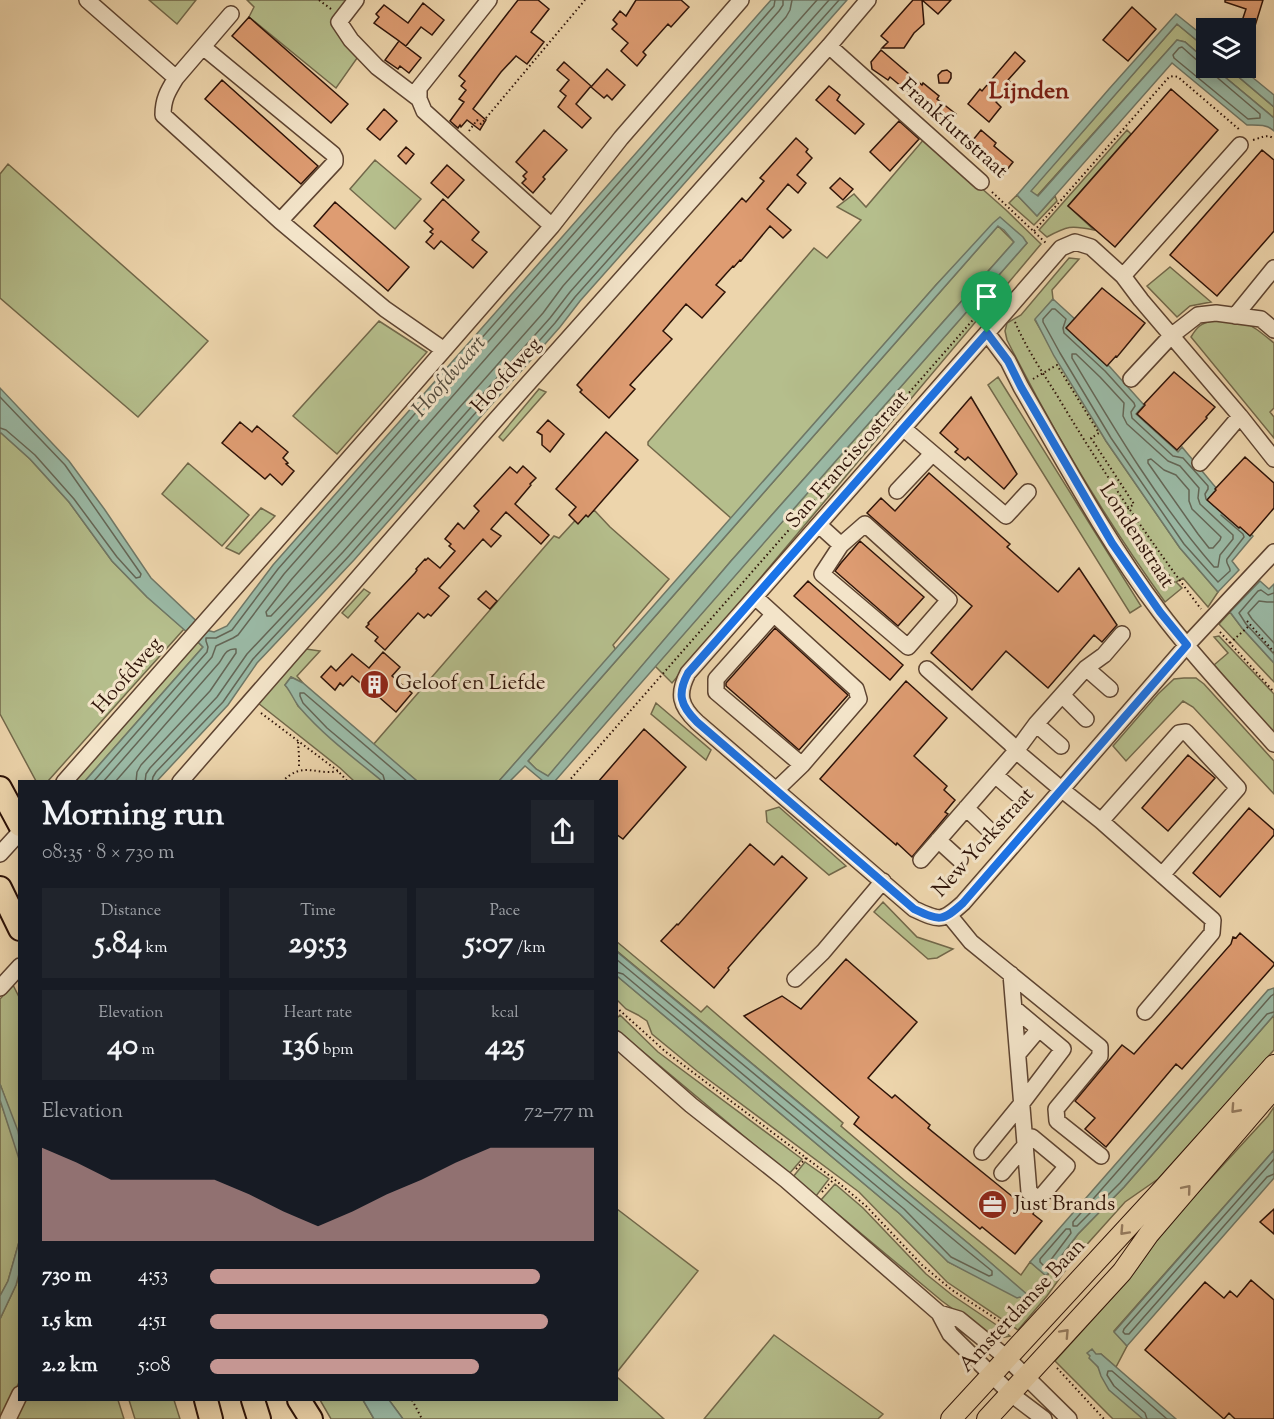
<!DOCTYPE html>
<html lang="en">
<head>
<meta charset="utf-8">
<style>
	body { margin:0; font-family:"Sorts Mill Goudy",serif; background:#20242c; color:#f1f3f6; height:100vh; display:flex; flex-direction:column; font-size:22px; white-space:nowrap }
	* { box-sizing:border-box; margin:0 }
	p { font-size:20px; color:#9ea1a6 }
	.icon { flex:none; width:33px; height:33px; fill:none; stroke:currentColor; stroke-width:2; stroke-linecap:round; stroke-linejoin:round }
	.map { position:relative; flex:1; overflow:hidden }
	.details { position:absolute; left:18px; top:780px; width:600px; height:621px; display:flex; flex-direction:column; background:#171b24; border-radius:0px; box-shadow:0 3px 15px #0003 }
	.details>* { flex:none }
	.buttons { position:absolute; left:1196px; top:18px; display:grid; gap:12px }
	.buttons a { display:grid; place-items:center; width:60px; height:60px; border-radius:0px; background:#171b24; box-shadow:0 3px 15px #0003; font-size:30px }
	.pin { position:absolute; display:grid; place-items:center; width:51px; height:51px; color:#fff; margin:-62px -26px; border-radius:50% 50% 50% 0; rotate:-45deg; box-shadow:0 0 6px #0007 }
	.pin .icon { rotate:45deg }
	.round { display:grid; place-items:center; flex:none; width:63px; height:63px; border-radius:0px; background:#20242c }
	.head { display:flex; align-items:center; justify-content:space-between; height:102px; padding:0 24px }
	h1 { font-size:33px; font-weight:700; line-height:45px }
	.stats { display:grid; grid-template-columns:repeat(3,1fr); gap:9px; height:102px; padding:6px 24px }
	.stats div { display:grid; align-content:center; border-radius:0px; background:#20242c; text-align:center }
	.stats b { font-size:30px; font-weight:700 }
	.stats small { font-size:16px; font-weight:400 }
	.stats p { font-size:16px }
	.chart { height:168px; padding:12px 24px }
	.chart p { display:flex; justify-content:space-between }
	.chart svg { width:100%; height:108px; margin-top:6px; fill:#c59692; opacity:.7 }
	ul { padding:0 24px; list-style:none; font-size:20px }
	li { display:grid; grid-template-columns:96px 72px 1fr; align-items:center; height:45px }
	li i { height:15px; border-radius:8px; background:#c59692 }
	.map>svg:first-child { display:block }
	.green { fill:#b5be8c; stroke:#72684a; stroke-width:1.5 }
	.water { fill:#9ab9a5; stroke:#6f7766; stroke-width:1.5; fill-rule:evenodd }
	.pier { fill:#edd5ac }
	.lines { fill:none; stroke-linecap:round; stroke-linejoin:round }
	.shore { stroke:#646656; stroke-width:1.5 }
	.building { fill:#de9c72; stroke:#2e1308; stroke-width:1.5 }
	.minor-casing { stroke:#5e4431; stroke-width:18 }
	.major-casing { stroke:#2e1308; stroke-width:22 }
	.highway-casing { stroke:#2e1308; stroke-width:26 }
	.path { stroke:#2e1308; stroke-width:2; stroke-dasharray:1.5 3; stroke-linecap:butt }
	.minor { stroke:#f3e4c9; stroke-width:15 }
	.major { stroke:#edd5ac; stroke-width:20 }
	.highway { stroke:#edd5ac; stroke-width:22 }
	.oneway { stroke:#977e62 }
	.route-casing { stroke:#fff; stroke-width:12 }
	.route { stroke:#1a73e8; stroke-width:8 }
	.labels { text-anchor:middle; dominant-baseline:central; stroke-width:6; stroke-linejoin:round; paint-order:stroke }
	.street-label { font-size:21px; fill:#2e1308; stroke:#f3e4c9 }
	.poi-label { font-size:21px; fill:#2e1308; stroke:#f3e4c9; text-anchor:start }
	.water-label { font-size:22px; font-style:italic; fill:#544d3f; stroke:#f3e4c9 }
	.quarter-label { font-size:24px; font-weight:bold; fill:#7a1f14; stroke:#f3e4c9 }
</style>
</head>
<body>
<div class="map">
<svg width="1274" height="1419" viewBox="0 0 1274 1419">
	<rect width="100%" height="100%" fill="#edd5ac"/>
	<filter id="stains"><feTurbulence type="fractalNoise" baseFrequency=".00333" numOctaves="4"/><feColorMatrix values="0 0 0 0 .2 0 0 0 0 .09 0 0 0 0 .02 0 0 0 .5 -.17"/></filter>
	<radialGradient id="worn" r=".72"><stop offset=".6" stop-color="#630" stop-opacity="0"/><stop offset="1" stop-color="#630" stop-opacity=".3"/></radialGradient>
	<path class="green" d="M149,0H196L177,24Z
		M247,0H353L343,13L360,54L336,88L249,17L254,7Z
		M1177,24L1206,48V60L1185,42L1177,40L1037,196L1030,191Z
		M1214,68H1228L1274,107V118Z
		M1127,130L1131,134L1068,206L1094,230C1071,225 1067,226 1047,237L1039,230Z
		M925,138L1006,210L1041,244L672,683L655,666L1027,243L1000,218L936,285L732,519L648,445V442L814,248L827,258L861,220L837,207L854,194L866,207Z
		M375,160L421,199L395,229L350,189Z
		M8,164L208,341L138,417L0,298V174Z
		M1017,195L1037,216L1055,196L1057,201L1034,225L1009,203Z
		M998,226L1014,242L731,561L548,777L536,769L528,761Z
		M1069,258L1079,259L1052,290L1053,299L1035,320L1106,441L1180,548L1218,592L1208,607L1183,578L1176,582L1182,588L1165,602C1105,519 1053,431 1007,340L1005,331L1007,323L1021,315Z
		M1170,267L1211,302L1190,306L1177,317L1147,286Z
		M379,321L427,352L337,454L293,416Z
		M1212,321C1247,320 1248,322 1274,343V408L1270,412L1274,417V438L1191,337C1197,327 1201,323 1212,321Z
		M998,377L1141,606L1130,613L988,385Z
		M539,389L546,392L503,441L499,437Z
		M0,432L30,459L69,502L112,561L147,597L184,629L48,781H36L0,714Z
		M188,463L249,515L222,546L162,494Z
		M261,508L275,516L239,554L226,548Z
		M595,511L610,527L669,579L613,645L616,650L499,781H417L373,745L554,536L559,538L583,512Z
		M364,589L370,593L348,618L342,613Z
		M1230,612L1242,628L1274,663V682L1219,624Z
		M1219,636L1274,694V734L1214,665L1228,653L1214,637Z
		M197,641L203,647L85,781L71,782Z
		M306,649L320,651L297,676L303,683L291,677L285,685L291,692L298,706L382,781H354L340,768L258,703Z
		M1184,678H1196L1204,684L1274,761V794L1193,707L1183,701L1126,761L1113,746L1158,694L1174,679Z
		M656,703L711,750L706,760L651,714Z
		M779,807L846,866L829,875L767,822L766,811Z
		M883,902L917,937L953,949L937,958L928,959L874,912Z
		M616,941L701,1012L707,1006L843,1123L841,1126L904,1180L1021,1275L1030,1262L1047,1276L1078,1234L1124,1187L1274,1015V1050L1158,1179L1125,1202L1072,1261L1047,1296L1018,1330L947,1282L859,1192L697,1071L652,1034L647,1021L638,1015L626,1009L617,1000V976L900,1214L948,1262L1020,1297L1028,1296L969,1244L617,951Z
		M13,985L20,999L19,1137L0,1084V999Z
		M620,1015L658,1052L802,1159L789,1174L617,1030L616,1019Z
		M0,1100L20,1159L19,1242L8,1281L0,1296Z
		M1274,1107V1150L1114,1331L1127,1346L1116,1367L1101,1354L1091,1356L1098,1367L1110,1390L1144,1419H1113L1055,1361L1130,1278L1167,1226L1268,1116Z
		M805,1162L829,1179L816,1196L793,1177Z
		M835,1184L863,1208L926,1274L952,1295L998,1326L1010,1336L1000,1338L991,1337L980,1329L942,1301L821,1200Z
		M617,1209L698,1271L617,1372Z
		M19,1274V1382L4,1419H0V1319L16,1285Z
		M774,1335L883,1414L878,1419H704Z
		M617,1377L664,1419H403L389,1400H616Z
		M21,1400H118L124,1419H12Z
		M129,1400H174L180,1419H135Z
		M320,1400H363L374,1419H331Z"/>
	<path class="water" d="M771,0H847L580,301L560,327L354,560L257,663L228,705L157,781H85L203,647L197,641L147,597L112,561L69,502L30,459L0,432V388L69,461L105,510L151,578L206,630L214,632L227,626L273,565Z
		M1176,14L1206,38V48L1177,24L1031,191L1038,196L1177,40L1185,42L1206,60V68H1214L1274,118V131C1267,124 1256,125 1247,125L1172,63L1037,216L1017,195L1109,89Z
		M1228,68H1241L1274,95V107Z
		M1000,217L1023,237L1027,243L555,781H543L525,766L510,781H499L936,285L993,223ZM998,226L1004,230L1014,242L731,561L548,776L536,769L528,761Z
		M1053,299L1076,320L1068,329L1110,367L1144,405L1136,414L1178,452L1182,447L1217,489L1211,496L1253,536L1232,561L1239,570L1218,592L1180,548L1106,441L1054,356L1035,319Z
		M1260,581L1269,589L1274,584V663L1242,628L1230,612Z
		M291,677L303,683L417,781H382C354,758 324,736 300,708C294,701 291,692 285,685Z
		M616,951L969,1244L1029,1296L1025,1301L1020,1297L1017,1298L948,1262L900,1214L617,976Z
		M1274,988V1015L1124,1187L1078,1234L1046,1276L1030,1262L1268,990Z
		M0,1084L18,1131L19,1137V1159L0,1100Z
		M1274,1150V1178L1127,1346L1114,1332Z
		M19,1242V1274L16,1285L0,1319V1296L8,1281Z
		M1092,1349L1096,1354H1101L1176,1419H1143L1109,1390L1101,1376L1098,1367L1089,1358L1090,1356L1087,1353Z
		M363,1400H389L403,1419H374Z"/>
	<path class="pier" d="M20,853V949L3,969L0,962V873Z"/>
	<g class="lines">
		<path class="shore" d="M792,0L790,10L786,17L291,580L266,612L267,616H271L337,546L543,313L563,286L817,0
			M1206,64L1200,63L1182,47L1179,48L1173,55L1174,58L1248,119L1260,118V114L1213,74L1211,68
			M1072,354H1076L1100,377L1124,403L1123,416L1127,424L1168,461L1180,466L1199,488L1198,498L1200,504L1233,535V539L1220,555L1218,567H1214C1159,504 1115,430 1072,358Z
			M0,397L65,465L141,574L140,577L136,578L117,557L74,499L35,455L6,430L0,428
			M1151,459L1164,470L1176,475L1189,490V501L1192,509L1221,537L1220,540L1213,548H1209L1198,534L1148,463V460Z
			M1206,499L1205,494L1208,489V486L1183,458L1173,456L1132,418L1131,412L1135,406L1134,403L1105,371L1064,333L1063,328L1066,319L1055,309H1052L1043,319V322L1060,353L1111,438L1184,544L1218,582L1230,571C1231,567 1225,564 1227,559L1244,537L1243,534L1221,515
			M1274,593L1268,595L1261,590L1258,591L1239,613L1246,624L1274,654
			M1274,602H1267L1259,601L1248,613L1252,619L1274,643
			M93,782L207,652L208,647L206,641V638H216L232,630L278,569L733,53L774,6L775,0
			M103,782L212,657L216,646L233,638L238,635L284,574L779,11L783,5V0
			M115,782L219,663C224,656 226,648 236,649V653L210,691L141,765L137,772L136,782
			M145,782L146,774L150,768L217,697L247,654L343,552L550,318L570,292L829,0
			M152,782L153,777L156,772L223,702L253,659L349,556L555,323L575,297L839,0
			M385,782L383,775L327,728L303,703L300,696V693H304L408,782
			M616,959L965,1249L992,1271V1275L989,1276L951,1257L904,1209L623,974L616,972
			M1274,994L1271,996L1073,1222V1226H1077L1120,1183L1267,1014L1274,1012
			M1274,1159L1124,1329L1123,1332L1125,1334H1129L1267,1177L1274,1174
			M1066,1229H1070L1071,1233L1047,1265L1044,1266L1040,1262V1259Z
			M1147,1419L1145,1413L1114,1386L1107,1375L1108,1371H1112L1167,1419"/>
	</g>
	<path class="building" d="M518,0H538L549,9L531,32L544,42L527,64L516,56L501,72L473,109L486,120L480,130L467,120L461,127L460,125L458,128L450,121L464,102L459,99L466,90L461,86L465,81L459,76Z
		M636,0H681L689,7L671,27L668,24L643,52L646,55L637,66L621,51L628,43L612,29L617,24L613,20L620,11L626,16Z
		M913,0H951L938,14L922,0L924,24L914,33L904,48H882L888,42L881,36Z
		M1225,0H1263L1255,26L1242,21L1246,9L1225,2Z
		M423,3L444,20L432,35L421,27L406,46L399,41L421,58L409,73L400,66L398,69L385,60L399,41L374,23L379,17L376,14L384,5L408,23Z
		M1132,7L1156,29L1128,61L1103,40Z
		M249,17L348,104L331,123L232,36Z
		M881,50L922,85L923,83L939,96L937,99L956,114L944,128L924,112L927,109L912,97L913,96L890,77L888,80L872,69L871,62Z
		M1015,52L1025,61L1008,80L1011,83L996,102L1001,107L989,122L968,104L980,89L982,91Z
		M564,62L591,86L576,104L591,118L582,128L558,107L566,96L560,91L569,80L557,70Z
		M607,69L625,85L612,100L607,95L604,98L591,87Z
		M947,70L951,73V78L948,83H939L938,75L942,71Z
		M222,80L318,166L301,184L205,99Z
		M829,86L840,95L837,100L864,124L855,134L816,100Z
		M1171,89L1218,130L1115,247L1068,206Z
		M384,109L397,121L380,140L367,129Z
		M899,121L919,139L890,171L870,152Z
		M544,130L567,150L543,177L545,179L533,193L522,183L526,179L523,176L527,172L516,162Z
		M981,130L996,143L994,146L1013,162L1002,176L982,159L984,157L969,145Z
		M796,138L808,149L806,152L812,158L797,175L806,183L798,193L788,184L767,209L791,230L783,238L770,226L741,261L740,260L734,267L733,266L716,285L725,292L702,318L686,304L663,331L672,339L630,385L635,389L609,418L580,392L582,390L577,385L742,198L746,202L764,181L760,178Z
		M406,147L414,154L406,164L398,156Z
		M1262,150L1274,160V231L1217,296L1170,255Z
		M447,165L464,180L448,198L431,183Z
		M840,178L853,189L843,200L830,188Z
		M443,199L479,232L472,240L487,252L473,268L441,241L434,249L426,242L433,234L430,232L433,229L424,221Z
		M335,202L409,267L388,291L314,226Z
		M1102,288L1145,323L1117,357L1116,356L1107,366L1066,328Z
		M1174,372L1215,407L1206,417L1207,418L1177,450L1137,414L1145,405L1144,404Z
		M971,397L1017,474L1004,489L968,457L965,460L955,452L958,449L940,433Z
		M548,420L564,434L550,452L542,445V435L537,432Z
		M240,422L252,432L257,426L288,452L283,458L288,463L286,464L294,471L282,485L270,474L265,479L222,443Z
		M606,432L638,460L588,517L586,515L578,524L569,515L576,507L556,489Z
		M1245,457L1274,483V508L1250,536L1240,527L1239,528L1207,500L1216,490L1215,489Z
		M523,466L536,478L530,484L531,485L515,504L549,535L541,544L506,512L491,529L501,536L491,547L483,539L439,588L449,596L431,616L428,614L424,618L418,613L385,650L375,641L378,637L366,627L369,624L368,623L415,573L417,570L416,569L425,559L426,560L428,558L440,568L455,551L449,546L451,544L445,539L458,523L464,529L479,511L474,506L510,467L517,473Z
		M929,473L1010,544L1007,547L1058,592L1079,568L1117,625L1102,642L1094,635L1048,688L1006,651L972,690L931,653L972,606L867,513L881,498L895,511Z
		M860,541L924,597L898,626L835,571L841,563Z
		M808,581L903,665L890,680L794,596Z
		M486,591L497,601L490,609L478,599Z
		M775,628L848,695L799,750L726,686V683Z
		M383,652L400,667L392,676L412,693L396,712L372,691L371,692L352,676L343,686L340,683L335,690L321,677L331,666L336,671L352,654L369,668Z
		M906,681L947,718L914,756L947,786L944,790L955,800L945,812L948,814L912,857L897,843L896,845L820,779Z
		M644,729L686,767L623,839L616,834V782H598Z
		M1188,755L1215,778L1168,831L1142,808Z
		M1249,808L1274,830V835L1220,897L1193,873Z
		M750,844L774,865L782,856L807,878L728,968L729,970L714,988L661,941L677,924L678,925Z
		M1240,933L1274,963V965L1182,1069L1176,1064L1106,1147L1085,1129L1095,1118L1075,1101L1122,1045L1134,1054L1231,944L1233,937L1236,938Z
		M846,959L917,1022L868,1078L892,1098L895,1095L930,1125L928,1128L1024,1206L1026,1205L1034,1212L1033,1214L1042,1221L1015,1254L982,1227L980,1229L854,1124L859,1117L744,1016L782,996L801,1009Z
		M1274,1209V1234L1260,1222Z
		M1251,1280L1274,1300V1419H1235L1229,1413L1224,1419L1145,1350L1205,1282L1224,1298L1230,1291L1237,1297Z"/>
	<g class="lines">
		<defs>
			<path id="minor" d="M87,0L176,78C168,91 163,99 163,115L280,221L385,309L444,350
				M356,0L339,22L351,40L377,67L419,99
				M489,0L419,88V99L424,111L552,226
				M829,46L981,182
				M203,47L333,154L335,158V162L280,221
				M176,78L231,14
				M1123,276L1240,145
				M1235,316L1274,268
				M987,333L1008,361L1021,387C1065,463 1107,542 1160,612C1195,659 1236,701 1274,744
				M1131,379L1171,336L1198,315L1216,313L1261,319L1274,330
				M903,428L1006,516L1028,492
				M1274,459L1240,416L1141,300L1123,276L1091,247L1075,242L1061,248L1008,309L688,673C677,694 680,706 697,722L914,909C940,921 942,922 963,903L1187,645L1274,552
				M1200,463L1240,416
				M897,491L932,454
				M819,525L841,545L865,524L949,600L908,647L822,574L841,545
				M755,597L856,689L859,699L802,765L776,790
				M773,615L716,679V692L802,765
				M1122,634L1104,655L1086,668L1036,724L1016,751L1061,789L1101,821L1213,920L1212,933L1145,1012
				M1086,668L1110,689
				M1062,695L1086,719
				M1036,724L1061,746
				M995,775L1017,794
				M64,782L382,421L552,226L621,138L741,0
				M180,782L492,424L829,46L868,0
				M966,808L989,830
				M1101,821L1179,733L1186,732L1238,788L1162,875
				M938,840L960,860
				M0,854L20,832
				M921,860L1016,751L1011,744L927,669
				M949,915L971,942L1100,1047V1056L1056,1109L1057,1121L1101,1156
				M795,979L823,952L883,881
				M0,988L20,966
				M616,1039L691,1105L786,1180L939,1313L950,1334L1011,1394L1044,1419
				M1018,1054L1039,1029
				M982,1152L1022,1103L1063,1049L1014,1008
				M1002,1173L1032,1137L1067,1166L1039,1199L1029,1192C1023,1119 1017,1047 1011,974
				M939,1313L959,1319L1007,1358L1069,1419
				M8,1419L20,1394"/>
			<path id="major" d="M951,1419L1164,1188L1274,1065
				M987,1419L1122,1272L1149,1234L1274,1088"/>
			<path id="highway" d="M0,788L20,825
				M0,888L20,929
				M206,1400L211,1419
				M253,1400L259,1419
				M299,1400L311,1419"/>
		</defs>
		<use href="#minor" class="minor-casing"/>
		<use href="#major" class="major-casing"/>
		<use href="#highway" class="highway-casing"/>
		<path class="path" d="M319,0L331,9
			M469,131L477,120L481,124L585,0
			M1253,140C1261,138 1267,133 1274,139
			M992,192L1047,244
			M1034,231L1169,77L1174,76L1178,77L1241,131
			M1015,322C1026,348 1043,373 1058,397C1102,471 1150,541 1201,609
			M1033,379L1057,365L1099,433L1091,438L1134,504L1122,513L1176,585
			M1247,621L1274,652
			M1220,632L1274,692
			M1230,643L1250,625
			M261,713L338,771L348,782
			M298,742L299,756V769
			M282,782C303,760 316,776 338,771
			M568,782L936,362L993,297L1000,296
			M616,1007L666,1052L834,1179L866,1206L922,1265L952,1290L1007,1326L1011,1330
			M796,1169L806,1158
			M822,1192L834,1179
			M1057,1368L1104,1419
			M412,1400L422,1419"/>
		<use href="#minor" class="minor"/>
		<use href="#major" class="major"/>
		<use href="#highway" class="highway"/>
	</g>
	<defs><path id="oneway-chevron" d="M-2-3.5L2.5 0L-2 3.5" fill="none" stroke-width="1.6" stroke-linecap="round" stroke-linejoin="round" transform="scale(1.5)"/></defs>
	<g class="oneway">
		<use href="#oneway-chevron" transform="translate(1235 1109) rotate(132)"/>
		<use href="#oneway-chevron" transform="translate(1187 1189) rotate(-50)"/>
		<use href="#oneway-chevron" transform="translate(1124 1231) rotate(133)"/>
		<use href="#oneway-chevron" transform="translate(1065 1333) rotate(-47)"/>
	</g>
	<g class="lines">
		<defs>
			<path id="route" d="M987,333L1008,361L1021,387L1112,543L1160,612L1187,645L963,903C942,922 940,921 914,909L697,722C680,705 677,694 688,673Z"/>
		</defs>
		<use href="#route" class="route-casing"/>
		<use href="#route" class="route"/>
	</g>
	<defs>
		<symbol id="building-disc" viewBox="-11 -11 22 22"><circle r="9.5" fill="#8f2418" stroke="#f3e4c9"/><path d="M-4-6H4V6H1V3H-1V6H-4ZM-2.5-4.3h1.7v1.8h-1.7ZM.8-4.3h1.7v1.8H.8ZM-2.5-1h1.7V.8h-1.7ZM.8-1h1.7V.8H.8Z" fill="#fff"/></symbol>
		<symbol id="office-disc" viewBox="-11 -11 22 22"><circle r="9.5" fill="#8f2418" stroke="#f3e4c9"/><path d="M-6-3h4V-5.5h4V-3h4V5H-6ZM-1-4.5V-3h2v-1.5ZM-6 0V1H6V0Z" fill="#fff"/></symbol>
	</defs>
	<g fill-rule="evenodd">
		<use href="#building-disc" x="358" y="668" width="33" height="33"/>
		<use href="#office-disc" x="976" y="1188" width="33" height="33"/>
	</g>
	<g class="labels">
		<g class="street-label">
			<text transform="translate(953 129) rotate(42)">Frankfurtstraat</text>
			<text transform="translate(507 376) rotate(-48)">Hoofdweg</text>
			<text transform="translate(848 460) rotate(-49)">San Franciscostraat</text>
			<text transform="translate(1136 536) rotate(57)">Londenstraat</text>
			<text transform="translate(128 676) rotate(-49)">Hoofdweg</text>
			<text transform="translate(984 843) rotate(-48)">New Yorkstraat</text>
			<text transform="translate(1023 1306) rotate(-47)">Amsterdamse Baan</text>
		</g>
		<g class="poi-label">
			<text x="395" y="684">Geloof en Liefde</text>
			<text x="1014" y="1205">Just Brands</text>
		</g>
		<g class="water-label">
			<text transform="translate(450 377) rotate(-49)">Hoofdvaart</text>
		</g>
		<g class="quarter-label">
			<text x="1029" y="92">Lijnden</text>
		</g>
	</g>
	<rect width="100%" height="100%" filter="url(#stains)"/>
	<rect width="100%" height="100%" fill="url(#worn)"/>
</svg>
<div class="buttons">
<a><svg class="icon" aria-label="layers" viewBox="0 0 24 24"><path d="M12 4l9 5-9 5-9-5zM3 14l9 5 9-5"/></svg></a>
</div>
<div class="pin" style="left:987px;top:333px;background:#1e9e55"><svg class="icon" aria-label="arrive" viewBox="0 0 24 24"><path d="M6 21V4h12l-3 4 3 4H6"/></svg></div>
<section class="details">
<div class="head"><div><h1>Morning run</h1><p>08:35 · 8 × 730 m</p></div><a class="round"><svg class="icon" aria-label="share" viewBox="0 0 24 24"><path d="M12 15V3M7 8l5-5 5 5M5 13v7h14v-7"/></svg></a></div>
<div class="stats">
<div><p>Distance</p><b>5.84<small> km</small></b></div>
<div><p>Time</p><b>29:53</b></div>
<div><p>Pace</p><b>5:07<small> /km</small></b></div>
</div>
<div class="stats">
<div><p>Elevation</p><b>40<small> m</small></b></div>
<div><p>Heart rate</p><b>136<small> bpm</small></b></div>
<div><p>kcal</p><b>425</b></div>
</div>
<div class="chart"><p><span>Elevation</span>72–77 m</p>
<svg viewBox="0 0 160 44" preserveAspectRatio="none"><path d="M0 44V6L10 12L20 19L30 19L40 19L50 19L60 25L70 32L80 38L90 32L100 25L110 19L120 12L130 6L140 6L150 6L160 6V44z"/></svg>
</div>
<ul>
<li><b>730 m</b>4:53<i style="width:86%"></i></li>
<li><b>1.5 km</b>4:51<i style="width:88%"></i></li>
<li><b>2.2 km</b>5:08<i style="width:70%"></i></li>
</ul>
</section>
</div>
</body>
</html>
